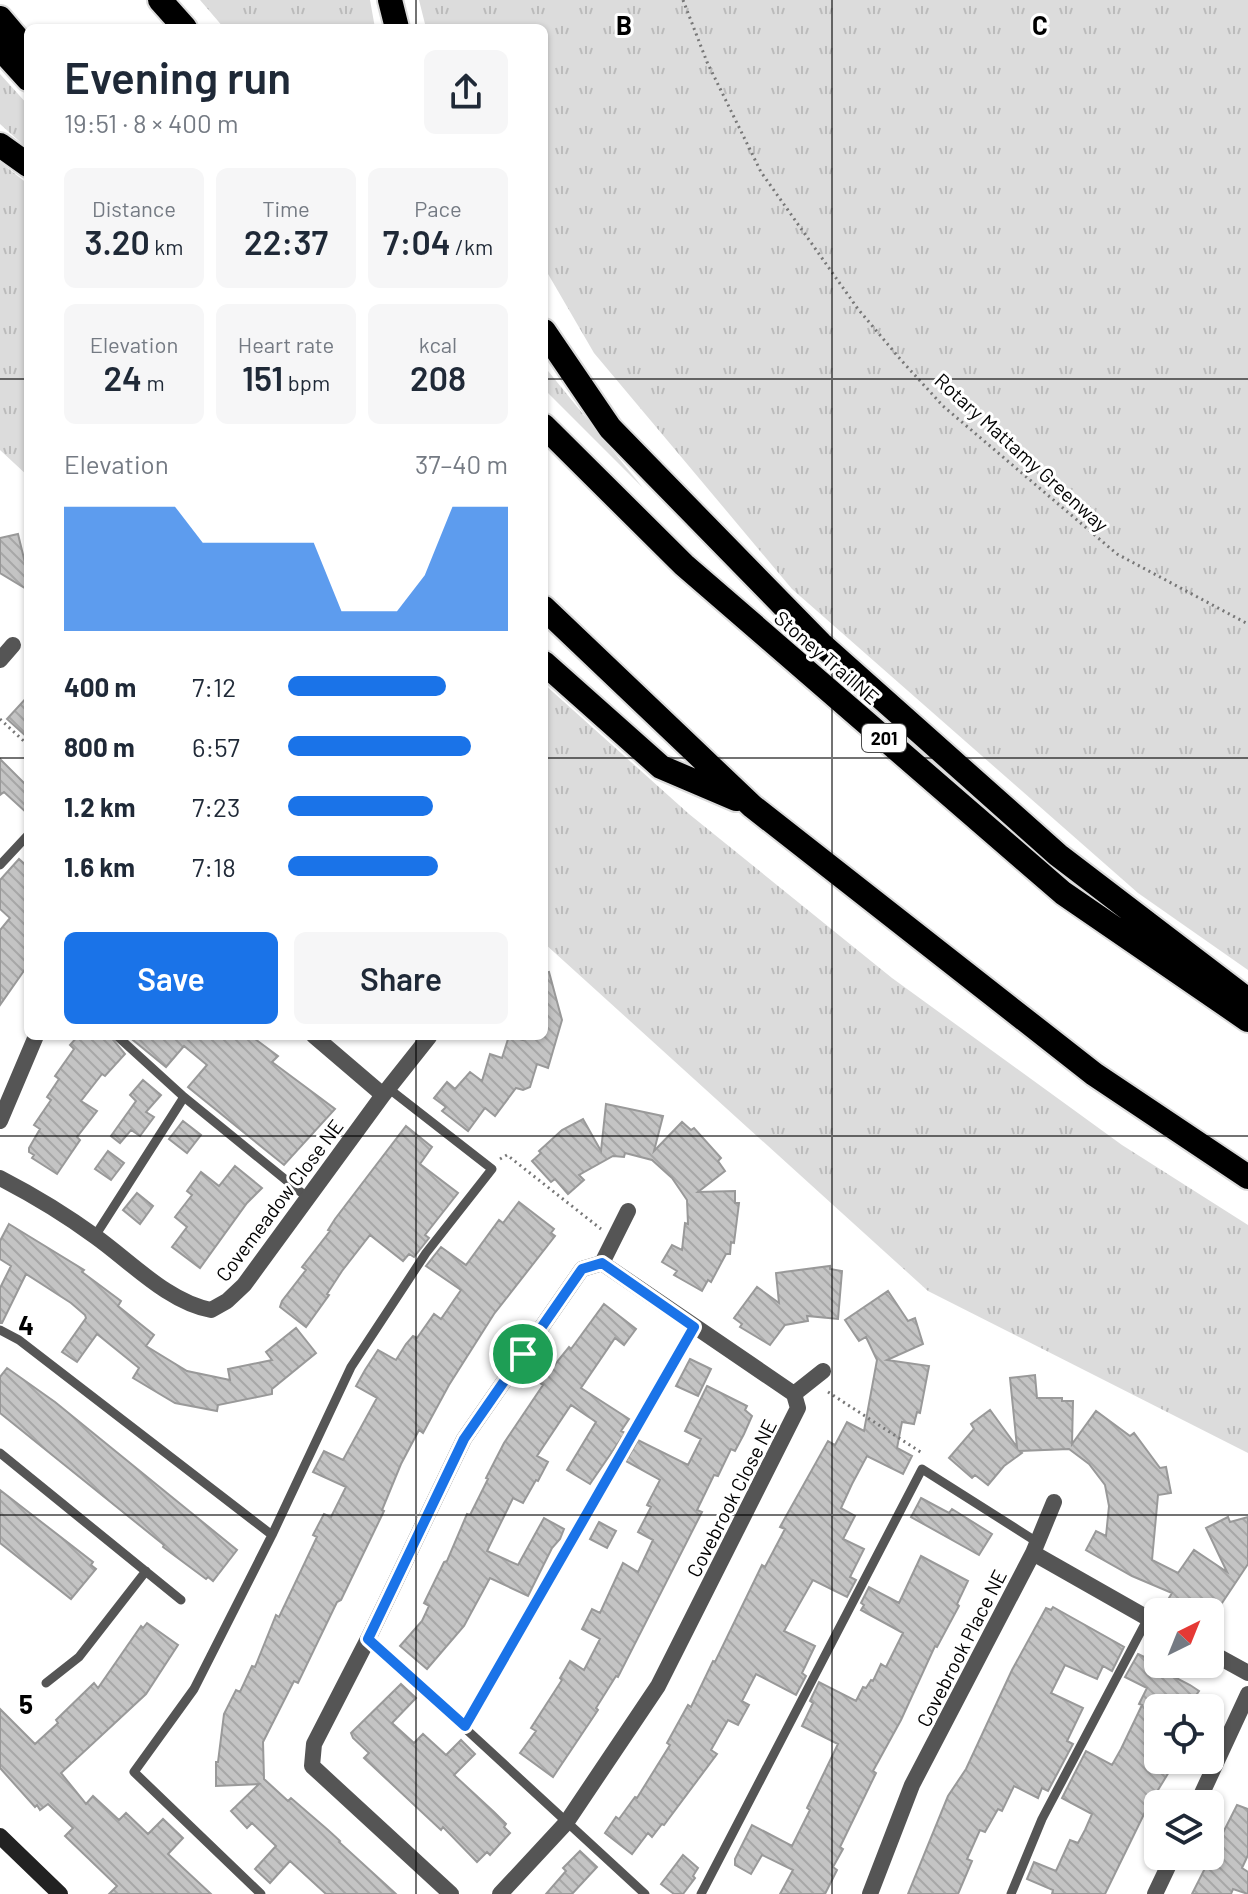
<!DOCTYPE html>
<html lang="en">
<head>
<meta charset="utf-8">
<style>
	body { margin:0; font-family:Barlow,sans-serif; background:#f6f6f7; color:#1f2937; height:100vh; display:flex; flex-direction:column; font-size:30px; white-space:nowrap }
	* { box-sizing:border-box; margin:0 }
	p { font-size:26px; color:#747a83 }
	.icon { flex:none; width:44px; height:44px; fill:none; stroke:currentColor; stroke-width:2; stroke-linecap:round; stroke-linejoin:round }
	.map { position:relative; flex:1; overflow:hidden }
	.panel { position:absolute; left:24px; top:24px; width:524px; height:1016px; display:flex; flex-direction:column; background:#fff; border-radius:12px; box-shadow:0 2px 6px #0004 }
	.panel>* { flex:none }
	.needle { width:52px; rotate:43deg }
	.buttons { position:absolute; left:1144px; top:1598px; display:grid; gap:16px }
	.buttons a { display:grid; place-items:center; width:80px; height:80px; border-radius:12px; background:#fff; box-shadow:0 2px 6px #0004; font-size:40px }
	.pin { position:absolute; display:grid; place-items:center; width:68px; height:68px; color:#fff; margin:-34px; border:4px solid #fff; border-radius:50%; box-shadow:0 2px 8px #0007 }
	.round { display:grid; place-items:center; flex:none; width:84px; height:84px; border-radius:12px; background:#f6f6f7 }
	.headline { display:flex; align-items:center; justify-content:space-between; height:136px; padding:0 40px }
	h1 { font-size:44px; font-weight:600; line-height:60px }
	.stats { display:grid; grid-template-columns:repeat(3,1fr); gap:12px; height:136px; padding:8px 40px }
	.stats div { display:grid; align-content:center; border-radius:12px; background:#f6f6f7; text-align:center }
	.stats b { font-size:34px; font-weight:600 }
	.stats small { font-size:22px; font-weight:400 }
	.stats p { font-size:22px }
	.chart { height:224px; padding:16px 40px }
	.chart p { display:flex; justify-content:space-between }
	.chart svg { width:100%; height:144px; margin-top:8px; fill:#1a73e8; opacity:.7 }
	.button { display:flex; gap:16px; margin-top:auto; padding:16px 40px }
	.button a { flex:1; height:92px; border-radius:12px; background:#1a73e8; color:#fff; font-size:32px; font-weight:600; line-height:92px; text-align:center }
	.button a+a { background:#f6f6f7; color:#1f2937 }
	ul { padding:0 40px; list-style:none; font-size:26px }
	li { display:grid; grid-template-columns:128px 96px 1fr; align-items:center; height:60px }
	li i { height:20px; border-radius:10px; background:#1a73e8 }
	.map>svg:first-child { display:block }
	.grass { fill:url(#grass-tufts) }
	.building { fill:url(#building-back-hatch); stroke:#999; stroke-width:2 }
	.lines { fill:none; stroke-linecap:round; stroke-linejoin:round }
	.highway-casing { stroke:#dbdbdb; stroke-width:28 }
	.path { stroke:#777; stroke-width:3; stroke-dasharray:2 4; stroke-linecap:butt }
	.lane { stroke:#555; stroke-width:9 }
	.street { stroke:#555; stroke-width:16 }
	.secondary { stroke:#222; stroke-width:16 }
	.highway { stroke:#000; stroke-width:24 }
	.route-casing { stroke:#fff; stroke-width:16 }
	.route { stroke:#1a73e8; stroke-width:10 }
	.grid { fill:none; stroke:#000; stroke-width:2; stroke-opacity:0.55 }
	.labels { text-anchor:middle; dominant-baseline:central; stroke-width:6; stroke-linejoin:round; paint-order:stroke }
	.shield { fill:#fff; stroke:#4c4c4c; stroke-width:2 }
	.shield-label { font-size:18px; font-weight:bold; fill:#000 }
	.street-label { font-size:20px; fill:#000; stroke:#fff }
	.grid-label { font-size:26px; text-anchor:middle; font-weight:bold; fill:#000; stroke:#fff; stroke-width:6; stroke-linejoin:round; paint-order:stroke }
</style>
</head>
<body>
<div class="map">
<svg width="1248" height="1894" viewBox="0 0 1248 1894">
	<defs>
		<pattern id="grass-tufts" width="24" height="20" patternUnits="userSpaceOnUse" patternTransform="scale(2)"><rect width="24" height="20" fill="#dcdcdc"/><path d="M3 7l-1-3M5 7V3M7 7l1-3M15 17l-1-3M17 17v-4M19 17l1-3" fill="none" stroke="#bbb"/></pattern>
		<pattern id="building-back-hatch" width="6" height="6" patternUnits="userSpaceOnUse" patternTransform="scale(2)"><rect width="6" height="6" fill="#c4c4c4"/><path d="M-1 5l2 2M0 0l6 6M5-1l2 2" fill="none" stroke="#a7a7a7"/></pattern>
	</defs>
	<rect width="100%" height="100%" fill="#fff"/>
	<path class="grass" d="M200,0H370L375,28H224Z
		M419,0H1248V970L1138,893L792,589L594,353L544,267V28H426Z
		M0,74L28,105V149L0,124Z
		M0,162L28,184V476L0,450Z
		M544,366L643,488L544,389Z
		M544,684L689,814L892,978L1122,1145L1248,1225V1453L928,1291L544,943Z"/>
	<path class="building" d="M18,534L28,575V590L0,573V538Z
		M28,696V738L7,719Z
		M0,759L28,787V814L4,792L0,795Z
		M19,859L28,867V965L0,1005V930L10,918L0,909V880Z
		M549,972L562,1020L548,1068L537,1064L530,1087L523,1090L516,1088L495,1116L485,1108L468,1131L442,1111L446,1107L434,1098L447,1082L455,1089L470,1072L482,1081L490,1054L502,1058L509,1036L523,1040L525,1036H544V973Z
		M78,1036H110L125,1054L105,1076L102,1074L81,1101L97,1111L77,1137L80,1140L57,1174L32,1158L34,1155L29,1152V1148L40,1129L34,1125L51,1100L47,1097L59,1079L55,1076L74,1049L70,1045Z
		M128,1036H251L278,1056L272,1062L335,1109L284,1165L188,1087L207,1065L184,1046L166,1067Z
		M143,1080L161,1095L146,1112L154,1117L140,1136L131,1130L120,1143L111,1136L136,1101L130,1095Z
		M606,1104L663,1116L654,1151L682,1122L691,1130L694,1128L721,1158L718,1161L725,1171L698,1192L735,1191V1203H739L734,1243L731,1242L730,1254H726L711,1282L708,1280L702,1291L674,1275L677,1271L662,1262L672,1245L682,1250L685,1223L688,1224L687,1200L672,1178L652,1160L625,1153L624,1157L613,1156L579,1175L584,1180L568,1194L555,1179L551,1182L532,1161L541,1153L539,1151L562,1130L583,1119L601,1151Z
		M183,1121L201,1135L187,1153L169,1139Z
		M406,1126L432,1147L420,1164L458,1193L425,1235L429,1238L414,1257L409,1254L403,1261L370,1235L342,1271L327,1294L329,1295L306,1327L280,1307L282,1301L306,1270L302,1267L330,1231L328,1230L335,1219Z
		M108,1151L124,1163L111,1180L95,1169Z
		M235,1166L262,1188L247,1203L200,1268L172,1247L187,1227L175,1217L192,1195L187,1191L201,1172L219,1186Z
		M137,1193L153,1206L140,1224L123,1210Z
		M519,1202L554,1229L551,1233L555,1236L494,1314L449,1385L423,1433L419,1430L401,1464L382,1510L384,1511L341,1600L337,1602L298,1683L294,1681L263,1742L264,1779L288,1801L291,1798L328,1830L340,1841L339,1842L396,1894H326L290,1861L270,1883L255,1869L276,1846L252,1823L247,1828L231,1811L259,1784L216,1786V1762H218L224,1714L236,1690L240,1692L252,1666L255,1667L276,1615L279,1617L317,1537L313,1535L324,1514L331,1517L346,1487L313,1472L324,1451L343,1460L377,1398L356,1386L365,1370L378,1350L396,1360L406,1344L413,1336L417,1338L434,1314L441,1319L461,1290L426,1266L441,1247L466,1265L499,1220L503,1223Z
		M9,1224L84,1270L82,1272L121,1301L118,1306L154,1335L146,1346L187,1371L230,1380L228,1369L272,1360L266,1352L296,1328L316,1353L272,1389V1394L218,1405L217,1411L175,1403L133,1378L139,1368L97,1334L77,1362L62,1352L86,1318L85,1315L71,1303L26,1274L2,1323H0V1288L11,1266L0,1259V1241Z
		M830,1266V1269L842,1271L838,1319L807,1316L808,1321L785,1325L770,1345L740,1327L742,1324L734,1318L757,1287L779,1303L776,1273Z
		M888,1291L908,1321L915,1318L923,1344L887,1360L929,1366L920,1413L917,1412L914,1424L902,1422L897,1448L912,1456L903,1474L867,1456L852,1484L841,1508L855,1516L843,1539L864,1549L850,1577L856,1580L847,1597L813,1580L784,1631L815,1646L802,1673L806,1676L796,1695L756,1674L742,1701L749,1705L738,1725L728,1720L711,1750L717,1754L664,1825L662,1824L652,1837L648,1833L632,1854L605,1833L616,1817L619,1819L635,1797L637,1798L670,1745L667,1743L688,1705L691,1707L713,1661L715,1662L762,1565L765,1567L785,1529L780,1527L828,1441L835,1445L847,1422L864,1431L877,1360L866,1337L859,1341L845,1320Z
		M604,1304L636,1329L624,1345L615,1338L581,1388L629,1419L621,1431L625,1433L590,1484L567,1470L596,1422L571,1405L537,1456L548,1462L538,1481L536,1480L523,1503L513,1498L487,1551L518,1565L544,1518L564,1529L560,1539L552,1548L528,1596L490,1578L464,1626L427,1669L400,1646L422,1621L429,1606L424,1603L444,1562L447,1561L467,1514L470,1515L488,1479L486,1478L504,1443L543,1385L540,1383L569,1347L571,1349Z
		M690,1359L711,1369L698,1396L676,1386Z
		M7,1368L55,1402L237,1550L213,1581L208,1577L206,1579L163,1547L164,1545L0,1413V1377Z
		M1035,1375L1037,1398H1062V1401H1073L1072,1444L1096,1411L1130,1436L1134,1433L1160,1468L1166,1467L1171,1493L1158,1495L1152,1560L1178,1573L1194,1550L1227,1572L1206,1528L1228,1517L1230,1522L1248,1517V1564L1216,1612H1191L1169,1598L1172,1593L1132,1576L1086,1550L1096,1531L1106,1536L1109,1506L1105,1485L1089,1464L1069,1449L1020,1451L1022,1453L1004,1466L988,1485L975,1475L972,1478L949,1458L974,1429L971,1424L990,1410L1017,1447L1010,1378Z
		M707,1386L747,1406L745,1410L752,1416L744,1434L735,1451L731,1449L718,1476L714,1475L697,1510L702,1512L618,1677L616,1676L596,1708L598,1710L553,1777L520,1753L536,1731L531,1728L562,1680L560,1678L570,1661L584,1670L600,1639L582,1629L592,1609L600,1613L623,1563L638,1572L653,1540L638,1532L651,1507L647,1505L660,1480L626,1461L638,1440L688,1465L701,1439L685,1431Z
		M0,1490L93,1562L91,1565L96,1569L71,1599L0,1543Z
		M921,1498L949,1513L952,1509L992,1534L979,1555L911,1517Z
		M599,1522L616,1531L607,1548L590,1539Z
		M921,1556L968,1581L957,1604L959,1606L937,1647L935,1646L901,1720L873,1771L876,1773L840,1847L843,1849L833,1867L837,1870L825,1894H780L793,1870L762,1855L751,1874L735,1865V1859L752,1825L792,1846L810,1810L807,1808L838,1744L802,1726L813,1703L810,1701L819,1682L856,1701L863,1687L866,1688L871,1680L873,1681L881,1664L886,1667L903,1633L861,1610L864,1605L861,1603L869,1587L899,1603Z
		M1053,1607L1124,1647L1112,1671L1103,1666L1097,1679L1065,1665L1051,1693L1083,1708L1067,1741L1073,1744L1048,1791L1042,1788L1038,1798L1014,1786L1002,1811L998,1809L985,1832L980,1830L967,1859L972,1861L958,1894H908L948,1796L966,1769L1012,1670L1046,1608L1051,1610Z
		M147,1623L178,1645L146,1694L61,1773L86,1804L93,1796L119,1820L126,1813L148,1834L163,1819L183,1838L168,1854L211,1894H109L117,1886L65,1836L73,1828L48,1804L40,1810L37,1805L35,1807L0,1768V1709L35,1744L58,1723L56,1720L94,1683L98,1688L141,1626L143,1628Z
		M1138,1654L1161,1665L1159,1669L1190,1685L1199,1691L1197,1694L1223,1708H1158V1760H1173L1170,1766L1172,1767L1147,1808L1105,1894H1052L1053,1890L1027,1879L1034,1862L1056,1871L1070,1840L1078,1843L1085,1830L1092,1814L1062,1798L1086,1751L1112,1765L1121,1749L1142,1705L1139,1704L1147,1688L1125,1677Z
		M401,1684L416,1698L392,1723L414,1743L423,1734L446,1755L461,1740L475,1754L454,1775L494,1812L506,1824L504,1827L510,1833L490,1855L487,1852L477,1862L443,1827L441,1830L364,1758L369,1753L353,1738L351,1733Z
		M1237,1805L1248,1809V1855L1242,1868L1248,1872V1894L1233,1889L1231,1894H1192Z
		M580,1851L597,1867L572,1894H546L566,1871L563,1868Z
		M683,1855L698,1868L693,1876L695,1878L683,1894H674L661,1884Z"/>
	<g class="lines">
		<defs>
			<path id="highway" d="M160,0L185,28
				M390,0L397,28
				M0,18L28,51
				M0,48L28,79
				M0,145L28,165
				M544,331L610,428L821,644L1058,855L1248,1000
				M544,426L684,565L1063,893L1248,1020
				M544,608L752,806L1094,1074L1248,1177
				M544,663L661,767L736,799"/>
		</defs>
		<use href="#highway" class="highway-casing"/>
		<path class="path" d="M683,0L707,62L761,172L858,309L901,360L943,406L1117,554L1248,624
			M0,719L28,745
			M500,1159L507,1155L601,1229
			M828,1392L922,1453"/>
		<path class="lane" d="M0,865L28,835
			M117,1036L184,1097L308,1198
			M95,1236L184,1097
			M0,1330L19,1340L272,1535
			M0,1453L181,1600
			M368,1639L645,1894
			M46,1683L79,1657L146,1571
			M465,1726L694,1327
			M261,1894L134,1772L194,1689L272,1535L351,1367L426,1253L492,1169L388,1088
			M701,1894L922,1469L1037,1542
			M1011,1894L1042,1819L1148,1618"/>
		<path class="street" d="M0,660L13,645
			M314,1036L383,1095
			M0,1121L36,1036
			M0,1178C33,1195 66,1215 96,1237C131,1262 168,1302 211,1310L227,1301L244,1285L383,1095L429,1037
			M602,1263L628,1211
			M794,1394L823,1371
			M1033,1553L1054,1502
			M1210,1652L1248,1673
			M1197,1804L1248,1694
			M451,1894L312,1766L314,1744L368,1639L464,1439L582,1269L602,1263
			M500,1894L566,1823L658,1686L798,1408L794,1394L602,1263
			M870,1894L912,1785L1033,1553L1158,1624
			M1155,1894L1173,1856"/>
		<path class="secondary" d="M0,1836L60,1894"/>
		<use href="#highway" class="highway"/>
	</g>
	<g class="lines">
		<defs>
			<path id="route" d="M602,1263L694,1327L465,1726L368,1639L464,1439L582,1269Z"/>
		</defs>
		<use href="#route" class="route-casing"/>
		<use href="#route" class="route"/>
	</g>
	<path class="grid" d="M416,0V28M832,0V1894M0,379H28M544,379H1248M0,758H28M544,758H1248M416,1036V1894M0,1136H1248M0,1515H1248"/>
	<g class="labels">
		<rect class="shield" x="862" y="724" width="44" height="28" rx="6"/>
		<g class="shield-label">
			<text x="884" y="738">201</text>
		</g>
		<g class="street-label">
			<text transform="translate(1022 452) rotate(42)">Rotary Mattamy Greenway</text>
			<text transform="translate(827 657) rotate(41)">Stoney Trail NE</text>
			<text transform="translate(279 1200) rotate(-53)">Covemeadow Close NE</text>
			<text transform="translate(731 1498) rotate(-63)">Covebrook Close NE</text>
			<text transform="translate(961 1648) rotate(-63)">Covebrook Place NE</text>
		</g>
	</g>
	<g class="grid-label">
		<text x="624" y="35">B</text>
		<text x="1040" y="35">C</text>
		<text x="26" y="1335">4</text>
		<text x="26" y="1714">5</text>
	</g>
</svg>
<div class="buttons">
<a><svg class="needle" viewBox="-14 -14 28 28"><path d="M0-13l5 13h-10z" fill="#e53935"/><path d="M0 13l5-13h-10z" fill="#747a83"/></svg></a>
<a><svg class="icon" aria-label="locate" viewBox="0 0 24 24"><circle cx="12" cy="12" r="6"/><path d="M12 2v4M12 18v4M2 12h4M18 12h4"/></svg></a>
<a><svg class="icon" aria-label="layers" viewBox="0 0 24 24"><path d="M12 4l9 5-9 5-9-5zM3 14l9 5 9-5"/></svg></a>
</div>
<div class="pin" style="left:523px;top:1354px;background:#1e9e55"><svg class="icon" aria-label="arrive" viewBox="0 0 24 24"><path d="M6 21V4h12l-3 4 3 4H6"/></svg></div>
<section class="panel">
<div class="headline"><div><h1>Evening run</h1><p>19:51 · 8 × 400 m</p></div><a class="round"><svg class="icon" aria-label="share" viewBox="0 0 24 24"><path d="M12 15V3M7 8l5-5 5 5M5 13v7h14v-7"/></svg></a></div>
<div class="stats">
<div><p>Distance</p><b>3.20<small> km</small></b></div>
<div><p>Time</p><b>22:37</b></div>
<div><p>Pace</p><b>7:04<small> /km</small></b></div>
</div>
<div class="stats">
<div><p>Elevation</p><b>24<small> m</small></b></div>
<div><p>Heart rate</p><b>151<small> bpm</small></b></div>
<div><p>kcal</p><b>208</b></div>
</div>
<div class="chart"><p><span>Elevation</span>37–40 m</p>
<svg viewBox="0 0 160 44" preserveAspectRatio="none"><path d="M0 44V6L10 6L20 6L30 6L40 6L50 17L60 17L70 17L80 17L90 17L100 38L110 38L120 38L130 27L140 6L150 6L160 6V44z"/></svg>
</div>
<ul>
<li><b>400 m</b>7:12<i style="width:72%"></i></li>
<li><b>800 m</b>6:57<i style="width:83%"></i></li>
<li><b>1.2 km</b>7:23<i style="width:66%"></i></li>
<li><b>1.6 km</b>7:18<i style="width:68%"></i></li>
</ul>
<div class="button"><a>Save</a><a>Share</a></div>
</section>
</div>
</body>
</html>
